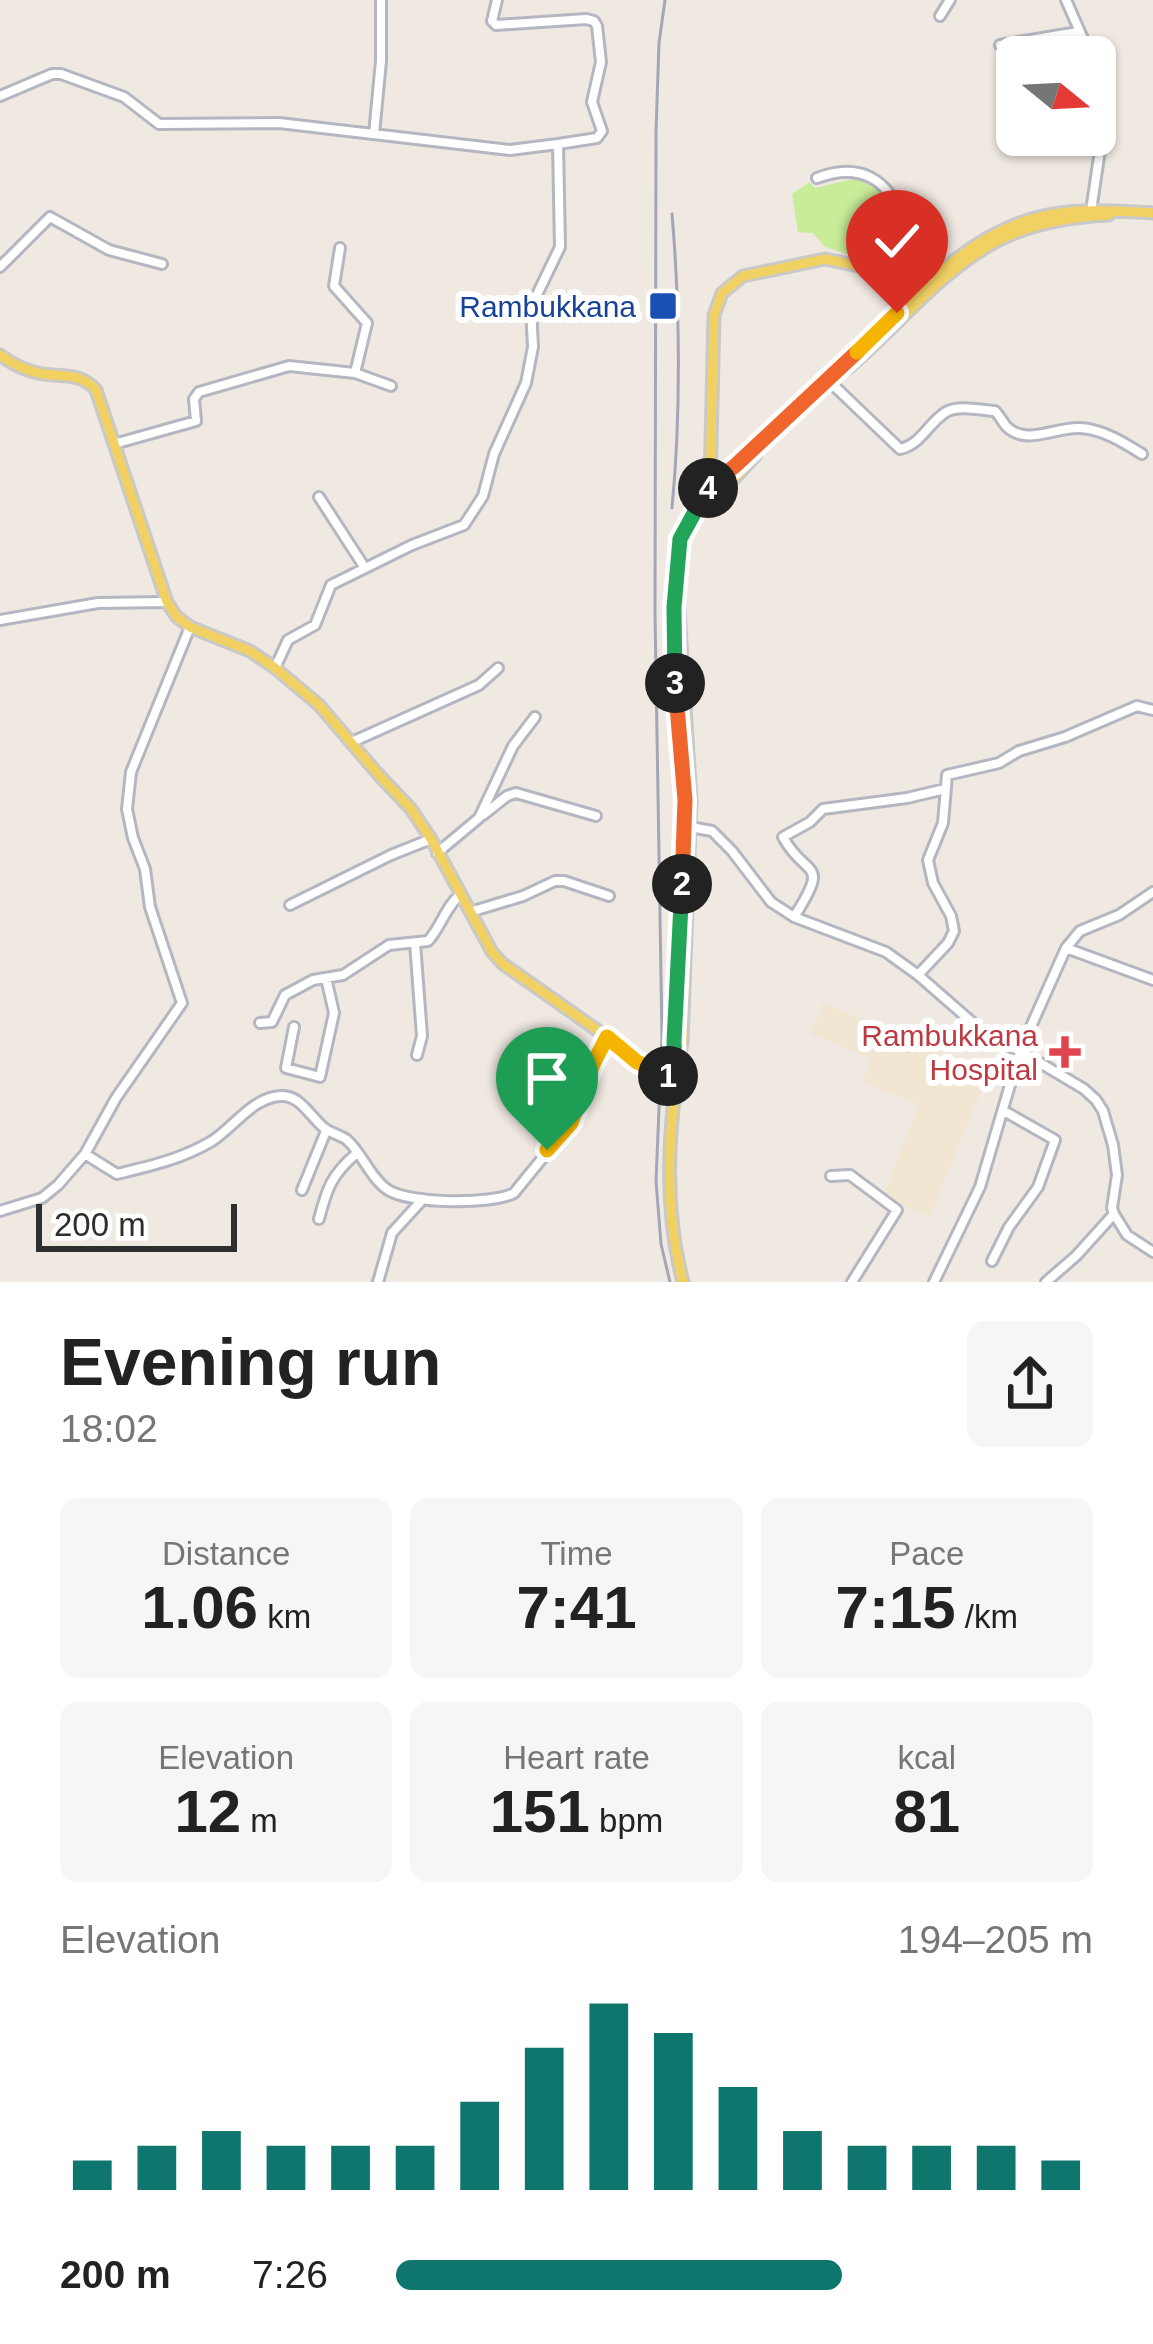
<!DOCTYPE html>
<html lang="en">
<head>
<meta charset="utf-8">
<style>
	body { margin:0; font-family:Helvetica,sans-serif; background:#f6f6f6; color:#222; height:100vh; display:flex; flex-direction:column; font-size:45px; white-space:nowrap }
	* { box-sizing:border-box; margin:0 }
	p { font-size:39px; color:#767676 }
	.icon { flex:none; width:66px; height:66px; fill:none; stroke:currentColor; stroke-width:2; stroke-linecap:round; stroke-linejoin:round }
	.map { position:relative; height:1282px; overflow:hidden }
	.sheet { display:flex; flex-direction:column; background:#fff; flex:1 }
	.sheet>* { flex:none }
	.needle { width:78px; rotate:108deg }
	.fabs { position:absolute; left:996px; top:36px; display:grid; gap:24px }
	.fabs a { display:grid; place-items:center; width:120px; height:120px; border-radius:18px; background:#fff; box-shadow:0 3px 9px #0004; font-size:60px }
	.scale { position:absolute; left:36px; bottom:30px; width:201px; box-sizing:border-box; padding-left:12px; border:6px solid #2e2e2e; border-top:0; font-size:33px; line-height:42px; white-space:nowrap; color:#2e2e2e; -webkit-text-stroke:9px #fff; paint-order:stroke }
	.pin { position:absolute; display:grid; place-items:center; width:102px; height:102px; color:#fff; margin:-123px -51px; border-radius:50% 50% 50% 0; rotate:-45deg; box-shadow:0 0 12px #0007 }
	.pin .icon { rotate:45deg }
	.km { position:absolute; width:60px; height:60px; margin:-30px; border-radius:50%; background:#222; color:#fff; font-size:33px; line-height:60px; text-align:center }
	.round { display:grid; place-items:center; flex:none; width:126px; height:126px; border-radius:18px; background:#f6f6f6 }
	.headline { display:flex; align-items:center; justify-content:space-between; height:204px; padding:0 60px }
	h1 { font-size:66px; font-weight:700; line-height:90px }
	.figures { display:grid; grid-template-columns:repeat(3,1fr); gap:18px; height:204px; padding:12px 60px }
	.figures div { display:grid; align-content:center; border-radius:18px; background:#f6f6f6; text-align:center }
	.figures b { font-size:60px; font-weight:700 }
	.figures small { font-size:33px; font-weight:400 }
	.figures p { font-size:33px }
	.chart { height:336px; padding:24px 60px }
	.chart p { display:flex; justify-content:space-between }
	.chart svg { width:100%; height:216px; margin-top:12px; stroke:#0f766e; stroke-width:6 }
	ul { padding:0 60px; list-style:none; font-size:39px }
	li { display:grid; grid-template-columns:192px 144px 1fr; align-items:center; height:90px }
	li i { height:30px; border-radius:15px; background:#0f766e }
	.map>svg:first-child { display:block }
	.education { fill:#f0e6d1 }
	.pitch { fill:#c9ec9a }
	.lines { fill:none; stroke-linecap:round; stroke-linejoin:round }
	.minor-casing { stroke:#b4b7c1; stroke-width:14 }
	.major-casing { stroke:#c9c9c9; stroke-width:15 }
	.minor { stroke:#fff; stroke-width:8 }
	.major { stroke:#f2d163; stroke-width:9 }
	.rail { stroke:#a3a6b8; stroke-width:3 }
	.split-1-casing { stroke:#fff; stroke-width:24 }
	.split-2-casing { stroke:#fff; stroke-width:24 }
	.split-3-casing { stroke:#fff; stroke-width:24 }
	.split-4-casing { stroke:#fff; stroke-width:24 }
	.split-5-casing { stroke:#fff; stroke-width:24 }
	.split-6-casing { stroke:#fff; stroke-width:24 }
	.split-1 { stroke:#f5b400; stroke-width:15 }
	.split-2 { stroke:#22a559; stroke-width:15 }
	.split-3 { stroke:#f0652b; stroke-width:15 }
	.split-4 { stroke:#22a559; stroke-width:15 }
	.split-5 { stroke:#f0652b; stroke-width:15 }
	.split-6 { stroke:#f5b400; stroke-width:15 }
	.transit-dot { fill:#1a4fb4; stroke:#fff; stroke-width:4.5 }
	.health-dot { fill:#e0444e; stroke:#fff; stroke-width:4.5 }
	.labels { text-anchor:middle; dominant-baseline:central; stroke-width:12; stroke-linejoin:round; paint-order:stroke }
	.transit-label { font-size:30px; fill:#164399; stroke:#fff; text-anchor:end }
	.health-label { font-size:30px; fill:#be3a42; stroke:#fff; text-anchor:end }
</style>
</head>
<body>
<div class="map">
<svg width="1153" height="1282" viewBox="0 0 1153 1282">
	<rect width="100%" height="100%" fill="#efe9e1"/>
	<path class="education" d="M823,1003L989,1070L930,1216L883,1197L919,1105L863,1082L871,1059L811,1034Z"/>
	<path class="pitch" d="M852,179L870,180C903,221 901,218 881,265L825,247L813,233L798,232L792,194L810,182L815,188Z"/>
	<g class="lines">
		<defs>
			<path id="minor" d="M497,0L492,21L496,25L586,19L594,21L597,26L601,62L592,102L602,131L597,138L558,144
				M1066,0L1091,57
				M940,16L950,0
				M1000,45L1078,32
				M0,96L52,74H61L124,97L159,124L279,123L510,150L558,144L560,247L531,307L533,347L526,383L494,454L483,496L464,525L412,545L331,585L315,625L288,640L275,668
				M1006,112L1017,113
				M374,134L381,61V0
				M1014,147L1048,141L1100,150
				M817,178C859,162 889,178 903,221L883,271
				M1091,211L1100,150L1096,124L1102,88L1095,65
				M340,248L334,286L367,323L355,373
				M0,267L50,217L109,250L162,264
				M828,380L900,449C922,444 928,423 946,412C958,405 981,410 995,411C999,415 1002,421 1006,426C1026,447 1057,426 1080,428C1102,429 1123,442 1142,454
				M114,444L196,421L194,399L199,392L289,366L355,373L391,386
				M319,497L365,568
				M0,620L98,603L167,602
				M352,742L479,685L498,668
				M483,815L507,796L516,793L596,816
				M685,826L712,831L732,851L771,902L794,917L886,952L918,975L989,1037L1020,1051L1084,1089L1096,1100L1103,1111L1113,1145L1117,1175L1112,1208L1114,1214L1127,1235L1153,1252
				M437,853L479,818L513,746L535,717
				M290,905L391,855L431,839
				M470,912L523,896L555,881H564L609,896
				M794,917C832,858 805,879 783,837L810,822L823,809L907,798L945,789
				M415,943L422,1036L417,1055
				M1066,948L1153,980
				M918,975L948,943L954,931L951,916L933,883L928,860L943,823L947,775L999,763L1019,751L1065,737L1137,706L1153,710
				M260,1023L272,1022L285,995L313,980L343,975L389,945L428,941C441,927 446,906 460,895
				M294,1027L286,1068L320,1077L334,1013L326,978
				M85,1154L117,1174C150,1166 182,1159 212,1141C234,1127 252,1098 280,1096C299,1094 310,1116 323,1127C330,1133 340,1135 347,1140C362,1153 371,1179 388,1190C411,1204 491,1205 514,1193L571,1123L593,1063L607,1037
				M831,1176L850,1175L897,1210L852,1282
				M302,1190L326,1131
				M0,1211L42,1198L58,1185L85,1154L116,1098L182,1003L150,907L145,869L133,838L127,809L131,772L190,627
				M319,1219C327,1188 332,1174 357,1153
				M992,1261L1009,1227L1038,1187L1055,1140L1004,1111
				M378,1282L392,1233L423,1199
				M934,1282L980,1187L1020,1051L1066,948L1080,931L1119,915L1153,892
				M1046,1282L1076,1256L1114,1214"/>
			<path id="major" d="M0,355C11,363 24,370 38,373C59,378 80,371 96,390L167,602L176,616L190,627L250,651L275,668L319,705L377,773L411,809L431,839L492,952L503,964L607,1037L637,1062L676,1078
				M847,369C895,329 936,276 990,245C1026,224 1068,217 1109,215
				M710,486L714,315L722,293L743,276L825,259L883,271L918,295
				M713,486C766,440 818,391 868,342C917,294 965,237 1035,218C1077,207 1111,211 1153,213
				M705 494a8 8 0 1 1 16 0a8 8 0 1 1-16 0Z
				M721,493L756,455
				M677,578L691,801L682,1042C669,1121 662,1203 683,1282
				M677,582L680,539L705,495
				M675,599V678L685,809
				M675,1061L683,862"/>
		</defs>
		<use href="#minor" class="minor-casing"/>
		<use href="#major" class="major-casing"/>
		<use href="#minor" class="minor"/>
		<use href="#major" class="major"/>
		<path class="rail" d="M665,0L659,43L656,132L655,613L662,1037L656,1181L661,1244L670,1282
			M672,508C681,415 680,307 672,214"/>
	</g>
	<g class="lines">
		<defs>
			<path id="split-1" d="M547,1150L571,1123L593,1064L607,1037L637,1062L668,1076"/>
			<path id="split-2" d="M668,1076L676,1078L674,1042L682,884"/>
			<path id="split-3" d="M675,683L685,800L682,884"/>
			<path id="split-4" d="M675,683L674,607L680,539L708,488"/>
			<path id="split-5" d="M708,488L736,465L857,352"/>
			<path id="split-6" d="M857,352L897,313"/>
		</defs>
		<use href="#split-1" class="split-1-casing"/>
		<use href="#split-2" class="split-2-casing"/>
		<use href="#split-3" class="split-3-casing"/>
		<use href="#split-4" class="split-4-casing"/>
		<use href="#split-5" class="split-5-casing"/>
		<use href="#split-6" class="split-6-casing"/>
		<use href="#split-1" class="split-1"/>
		<use href="#split-2" class="split-2"/>
		<use href="#split-3" class="split-3"/>
		<use href="#split-4" class="split-4"/>
		<use href="#split-5" class="split-5"/>
		<use href="#split-6" class="split-6"/>
	</g>
	<rect class="transit-dot" x="648" y="291" width="30" height="30" rx="6"/>
	<path class="health-dot" d="M1059 1034h12v12h12v12h-12v12h-12v-12h-12v-12h12z"/>
	<g class="labels">
		<g class="transit-label">
			<text x="636" y="306">Rambukkana</text>
		</g>
		<g class="health-label">
			<text x="1038" y="1035">Rambukkana<tspan x="1038" dy="34">Hospital</tspan></text>
		</g>
	</g>
</svg>
<div class="fabs">
<a><svg class="needle" viewBox="-14 -14 28 28"><path d="M0-13l5 13h-10z" fill="#e53935"/><path d="M0 13l5-13h-10z" fill="#767676"/></svg></a>
</div>
<div class="scale">200 m</div>
<div class="pin" style="left:547px;top:1150px;background:#1e9e55"><svg class="icon" aria-label="arrive" viewBox="0 0 24 24"><path d="M6 21V4h12l-3 4 3 4H6"/></svg></div>
<div class="pin" style="left:897px;top:313px;background:#d93025"><svg class="icon" aria-label="check" viewBox="0 0 24 24"><path d="M5 12l5 5 9-10"/></svg></div>
<b class="km" style="left:668px;top:1076px">1</b>
<b class="km" style="left:682px;top:884px">2</b>
<b class="km" style="left:675px;top:683px">3</b>
<b class="km" style="left:708px;top:488px">4</b>
</div>
<section class="sheet">
<div class="headline"><div><h1>Evening run</h1><p>18:02</p></div><a class="round"><svg class="icon" aria-label="share" viewBox="0 0 24 24"><path d="M12 15V3M7 8l5-5 5 5M5 13v7h14v-7"/></svg></a></div>
<div class="figures">
<div><p>Distance</p><b>1.06<small> km</small></b></div>
<div><p>Time</p><b>7:41</b></div>
<div><p>Pace</p><b>7:15<small> /km</small></b></div>
</div>
<div class="figures">
<div><p>Elevation</p><b>12<small> m</small></b></div>
<div><p>Heart rate</p><b>151<small> bpm</small></b></div>
<div><p>kcal</p><b>81</b></div>
</div>
<div class="chart"><p><span>Elevation</span>194–205 m</p>
<svg viewBox="0 0 160 44" preserveAspectRatio="none"><path d="M5 44V38M15 44V35M25 44V32M35 44V35M45 44V35M55 44V35M65 44V26M75 44V15M85 44V6M95 44V12M105 44V23M115 44V32M125 44V35M135 44V35M145 44V35M155 44V38"/></svg>
</div>
<ul>
<li><b>200 m</b>7:26<i style="width:64%"></i></li>
</ul>
</section>
</body>
</html>
